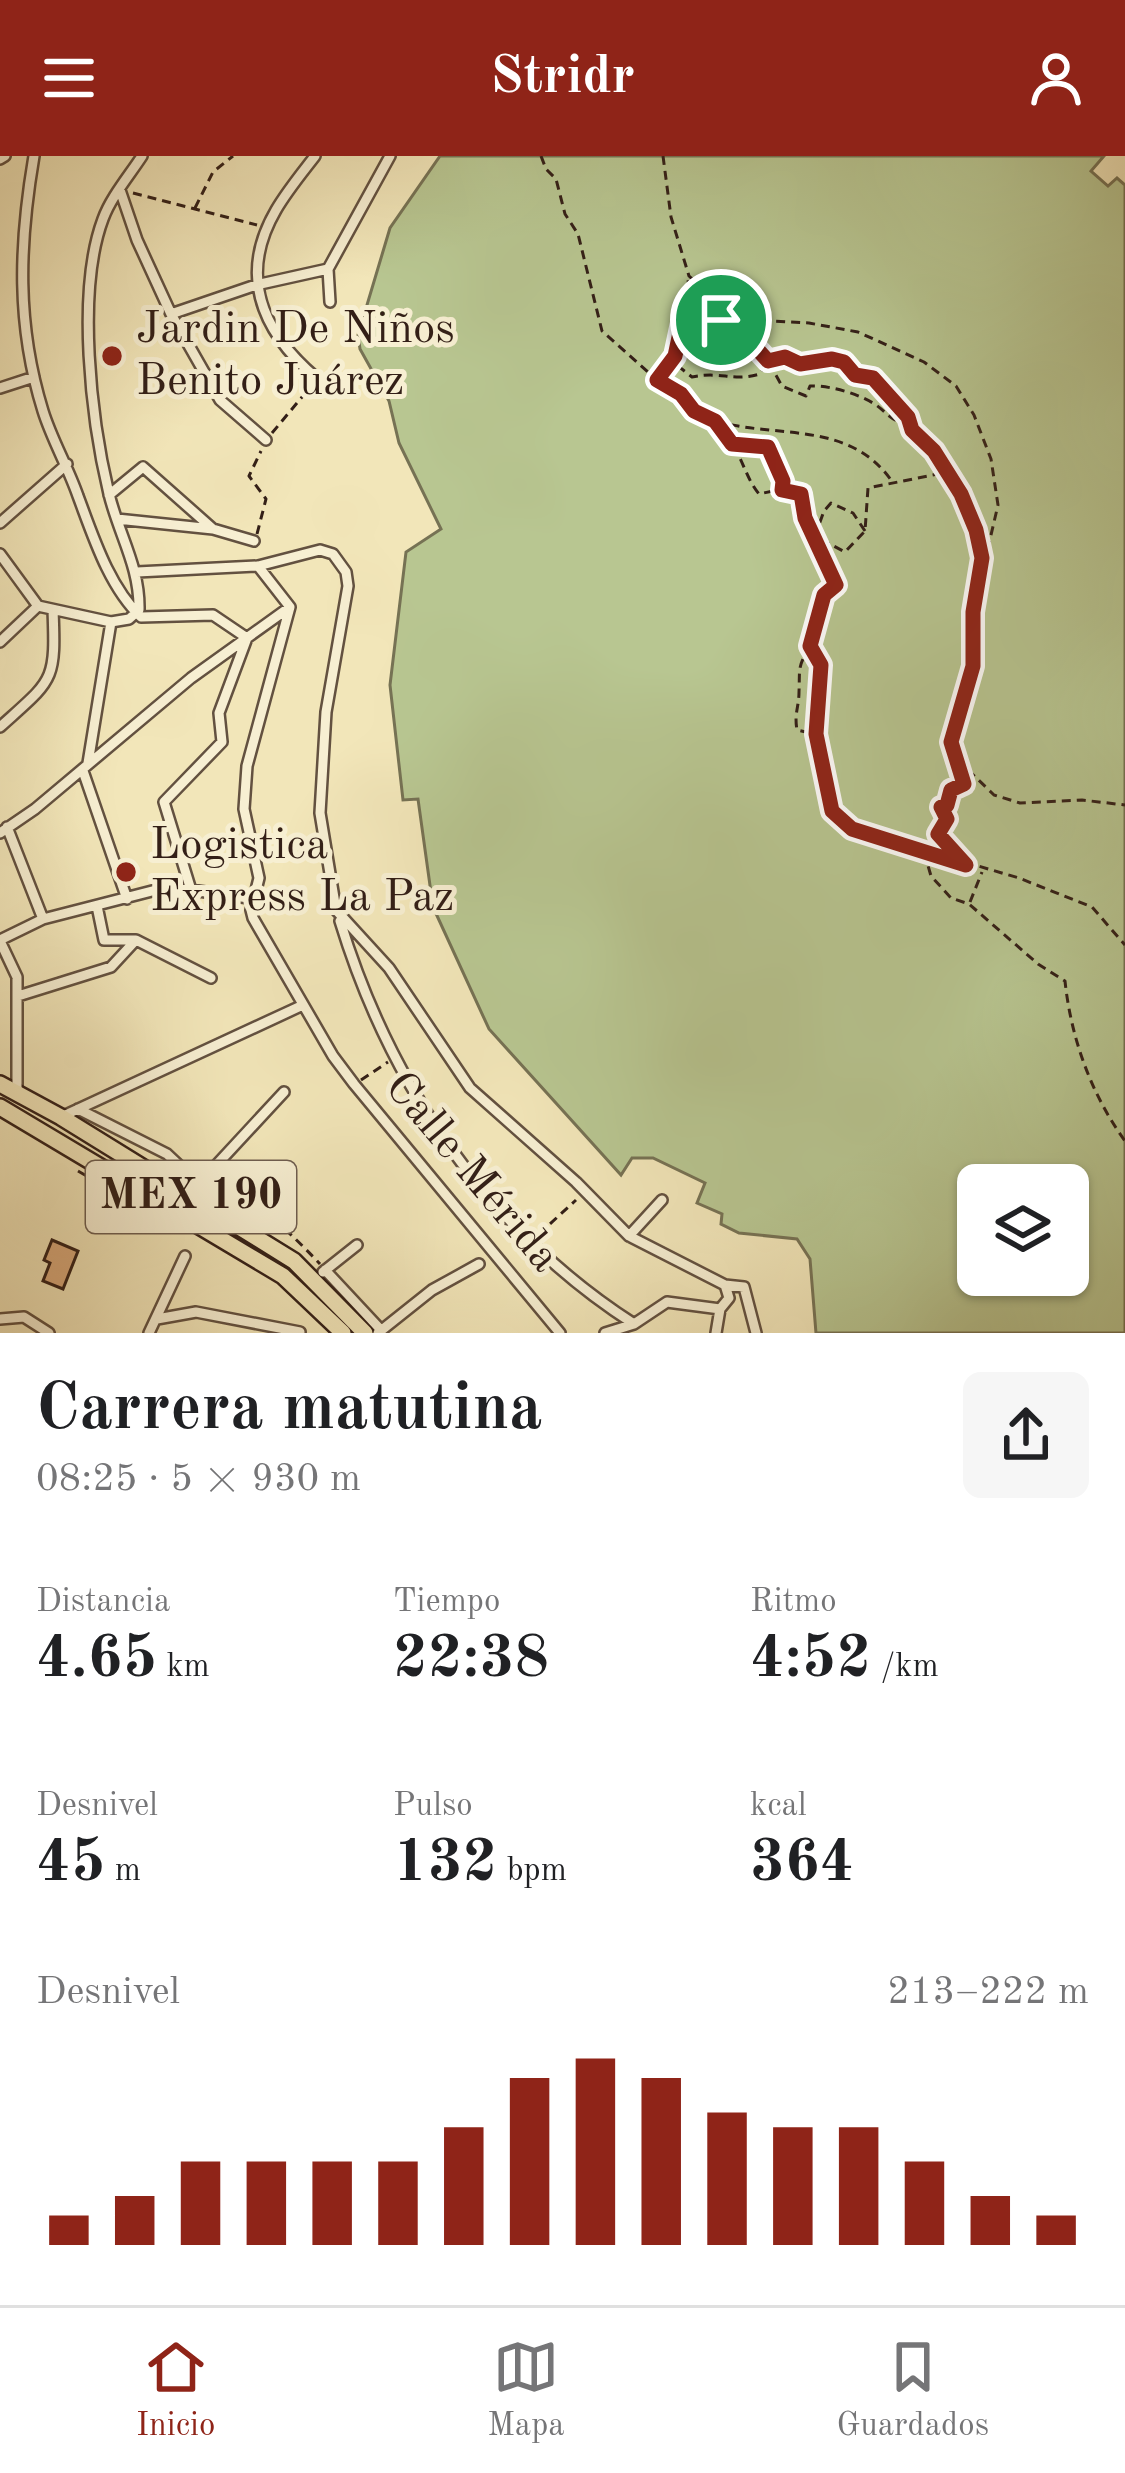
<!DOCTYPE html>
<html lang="es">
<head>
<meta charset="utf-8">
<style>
	body { margin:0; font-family:"Old Standard TT",serif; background:#f6f6f6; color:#202124; height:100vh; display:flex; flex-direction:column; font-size:45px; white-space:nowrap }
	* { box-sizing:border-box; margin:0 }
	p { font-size:39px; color:#757577 }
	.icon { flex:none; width:66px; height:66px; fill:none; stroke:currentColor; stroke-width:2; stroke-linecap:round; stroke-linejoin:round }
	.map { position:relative; height:1177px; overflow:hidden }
	.side { display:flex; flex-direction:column; background:#fff; flex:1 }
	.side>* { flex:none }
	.controls { position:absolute; left:957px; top:1008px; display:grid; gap:24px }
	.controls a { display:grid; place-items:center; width:132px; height:132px; border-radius:18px; background:#fff; box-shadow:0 3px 9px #0004; font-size:60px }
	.pin { position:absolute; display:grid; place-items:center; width:102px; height:102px; color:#fff; margin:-51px; border:6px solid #fff; border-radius:50%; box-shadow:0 3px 12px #0007 }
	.round { display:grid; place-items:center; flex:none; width:126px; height:126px; border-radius:18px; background:#f6f6f6 }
	.head { display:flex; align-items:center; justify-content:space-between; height:204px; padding:0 36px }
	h1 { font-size:66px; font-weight:700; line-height:90px }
	.figures { display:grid; grid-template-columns:repeat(3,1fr); gap:18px; height:204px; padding:12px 36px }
	.figures div { display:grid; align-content:center }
	.figures b { font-size:60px; font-weight:700 }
	.figures small { font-size:33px; font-weight:400 }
	.figures p { font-size:33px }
	.chart { height:336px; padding:24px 36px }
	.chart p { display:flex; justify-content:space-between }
	.chart svg { width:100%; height:216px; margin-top:12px; stroke:#8f2418; stroke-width:6 }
	header { display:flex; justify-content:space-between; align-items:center; height:156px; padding:0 36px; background:#8f2418; color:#fff; font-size:54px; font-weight:700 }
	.menu { display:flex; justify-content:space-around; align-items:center; height:168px; border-top:3px solid #e0e0e0; background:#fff; font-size:33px; color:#757577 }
	.menu a { display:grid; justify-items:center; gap:6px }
	.menu .selected { color:#8f2418 }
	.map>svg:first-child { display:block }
	.green { fill:#b8c691; stroke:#767254; stroke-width:3; fill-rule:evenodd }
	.building { fill:#d9aa7c; stroke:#331f17; stroke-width:3 }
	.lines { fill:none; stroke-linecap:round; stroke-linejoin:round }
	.street-casing { stroke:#635140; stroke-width:14 }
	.primary-casing { stroke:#331f17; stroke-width:20 }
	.path { stroke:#331f17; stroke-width:3; stroke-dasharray:9 6; stroke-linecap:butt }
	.street { stroke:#f7efd2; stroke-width:9 }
	.primary { stroke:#f2e6b9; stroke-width:15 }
	.route-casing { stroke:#fff; stroke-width:24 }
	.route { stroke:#8f2418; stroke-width:15 }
	.poi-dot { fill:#8f2418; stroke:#f7efd2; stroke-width:4.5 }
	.labels { text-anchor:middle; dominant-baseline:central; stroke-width:10; stroke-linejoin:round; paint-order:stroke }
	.shield { fill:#f7efd2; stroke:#6e5d4f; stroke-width:3 }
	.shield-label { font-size:42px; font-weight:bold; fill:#331f17 }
	.poi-label { font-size:45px; fill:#331f17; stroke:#f7efd2; text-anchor:start }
	.street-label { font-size:45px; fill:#331f17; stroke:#f7efd2 }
</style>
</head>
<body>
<header><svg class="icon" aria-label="menu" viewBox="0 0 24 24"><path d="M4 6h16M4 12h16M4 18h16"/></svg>Stridr<svg class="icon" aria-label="person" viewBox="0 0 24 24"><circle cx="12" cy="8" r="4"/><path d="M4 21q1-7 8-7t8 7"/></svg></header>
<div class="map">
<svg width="1125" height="1177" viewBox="0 0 1125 1177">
	<rect width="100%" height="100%" fill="#f2e6b9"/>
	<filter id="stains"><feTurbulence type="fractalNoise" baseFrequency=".00167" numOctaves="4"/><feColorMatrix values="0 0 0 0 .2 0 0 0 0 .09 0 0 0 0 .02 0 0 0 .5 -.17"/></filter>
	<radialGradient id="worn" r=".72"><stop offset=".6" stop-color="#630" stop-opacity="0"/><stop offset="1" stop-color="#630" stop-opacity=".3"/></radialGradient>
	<path class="green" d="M440,0H1104L1091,15L1108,30L1117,22L1125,29V1177H816L810,1103L797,1083L739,1077L721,1068L722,1058L697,1047L705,1027L653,1002H632L621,1019L489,873L433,751L418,643L403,644L390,529L406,396L441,373L399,287L389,245L360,193L358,179L390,72ZM978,1029H1068V1119H978Z"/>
	<path class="building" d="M52,1084L78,1095L63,1133L43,1125L50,1107L44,1104Z"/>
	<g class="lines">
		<defs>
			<path id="street" d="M34,0C19,88 16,168 43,255C52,284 68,311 78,340C93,380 109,431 141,461L213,459L247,482L219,557L222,586L164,646L191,734
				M315,0C302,17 287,35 276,54C234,126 268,186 329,232
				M0,3L5,0
				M120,34L137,84L171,158L220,244L266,284
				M330,146L328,113L390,0
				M171,158L256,129L328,113
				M0,232L34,221
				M109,339L143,311L213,373
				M117,363L213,373L254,385
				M0,367L67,308
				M0,398L38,450
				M137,416L258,410L320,394L333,398L346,416L348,430L326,556L320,657L336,754L389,812L470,932L576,1026L629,1080L725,1129L729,1142L720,1153L667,1146L634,1168L605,1177
				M38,450L111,466L129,463L139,454C140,411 119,379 109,338C91,263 76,135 103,63C111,41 129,20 142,0
				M290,451L247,610L244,653L259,722L251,754L253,762L333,900L354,928L560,1177
				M0,486L38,450
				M0,571C53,523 56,527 53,454
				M88,607L111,466
				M83,615L127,743
				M7,671L43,763
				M0,677L35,653L191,522L290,451L258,410
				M97,750L104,784H136L211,822
				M340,765C390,929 489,1075 634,1168
				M0,784L43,763L152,735L191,734L256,743
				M0,785L17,821V937
				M18,840L111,811L135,785
				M78,953L167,998L199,1028
				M61,961L303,849
				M196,1031L284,936
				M629,1080L662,1044
				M325,1114L381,1174
				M323,1116L357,1089
				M725,1129L744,1131L756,1177
				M0,1163L24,1161L49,1177
				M157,1163L196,1156L300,1176
				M149,1177L185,1100
				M378,1177L432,1134L479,1108
				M716,1177L720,1153"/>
			<path id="primary" d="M0,928L61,961L294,1105L365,1177
				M0,951L283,1120L343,1177"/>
		</defs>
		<use href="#street" class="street-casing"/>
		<use href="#primary" class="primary-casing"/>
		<path class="path" d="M541,0L546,13L556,23L565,58L578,78L602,175L657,224L681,238L694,255L715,265L732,288L768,291L783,325L782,333L801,338L805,362L836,429L824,439L810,490L821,509L816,578L832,655L852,673L1019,722L1092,751L1125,789
			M663,0L671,61L689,120L719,148L753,164L809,167L858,176L924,206L956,230L974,259L991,303L998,349L973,456V510L965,545L952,573L951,586L961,607L994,639L1020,647L1082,644L1125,649
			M133,37L257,69
			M195,52L213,16L233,0
			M689,159L714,154C723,166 736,164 748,175V183L768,205L782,230L806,240L810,230C829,229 860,238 876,249C886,256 889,262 900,266L961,338L981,396
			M673,204L678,178L692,151L688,124
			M657,224L673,206L692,221C722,215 732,226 760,218L768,205L785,201L800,208L832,203L844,206L855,219L873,222L908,261L912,274L934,295L941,310
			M716,265C777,283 848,264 891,324
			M272,277L312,229
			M733,290C744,306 746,322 759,338L782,333
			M865,375L853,357L831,347L824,355L815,380L845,396L865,375L868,332L943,317
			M257,378L266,343L249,320L261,295
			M810,490C797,512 800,512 799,536C799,551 794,557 797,574L815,578
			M955,599L964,628L951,634L947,649L941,651L947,663L938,678L964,707
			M924,696L931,720L951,742L969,748L1038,808L1065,825C1071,882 1091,938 1125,985
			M970,746L982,716
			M361,924L388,906
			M78,1015L126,1043
			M207,1030C260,1047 282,1068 320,1108
			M539,1078L576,1044"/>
		<use href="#street" class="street"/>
		<use href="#primary" class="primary"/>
	</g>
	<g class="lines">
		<defs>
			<path id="route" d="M704,153L714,154C723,166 736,164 748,175V183L768,205L785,201L800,208L832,203L844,206L855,219L873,222L908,261L912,274L934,295L961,338L976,374L982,402L973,456V510L951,586L964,628L951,634L947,649L941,651L947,663L938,678L966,709L852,673L832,655L816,578L821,509L810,490L824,439L836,429L805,362L801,338L782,334L783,325L768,291L732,288L715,265L694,255L681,238L657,224L675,200L682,167Z"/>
		</defs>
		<use href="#route" class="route-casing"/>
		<use href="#route" class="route"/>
	</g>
	<g class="poi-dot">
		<circle cx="112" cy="200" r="12"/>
		<circle cx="126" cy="716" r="12"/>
	</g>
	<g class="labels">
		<rect class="shield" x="86" y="1005" width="210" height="72" rx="9"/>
		<g class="shield-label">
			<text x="191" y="1041">MEX 190</text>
		</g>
		<g class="poi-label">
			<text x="136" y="174">Jardin De Niños<tspan x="136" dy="52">Benito Juárez</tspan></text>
			<text x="150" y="690">Logistica<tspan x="150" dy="52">Express La Paz</tspan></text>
		</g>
		<g class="street-label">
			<text transform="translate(471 1017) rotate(50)">Calle Mérida</text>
		</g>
	</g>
	<rect width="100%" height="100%" filter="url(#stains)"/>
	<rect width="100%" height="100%" fill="url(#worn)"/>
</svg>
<div class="controls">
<a><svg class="icon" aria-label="layers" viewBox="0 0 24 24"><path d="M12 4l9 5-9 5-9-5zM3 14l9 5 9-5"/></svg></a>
</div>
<div class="pin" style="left:721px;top:164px;background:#1e9e55"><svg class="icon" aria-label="arrive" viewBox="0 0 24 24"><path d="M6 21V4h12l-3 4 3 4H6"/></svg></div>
</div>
<section class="side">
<div class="head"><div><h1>Carrera matutina</h1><p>08:25 · 5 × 930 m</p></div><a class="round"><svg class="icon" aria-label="share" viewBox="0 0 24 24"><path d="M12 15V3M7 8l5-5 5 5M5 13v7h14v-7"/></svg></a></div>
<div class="figures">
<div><p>Distancia</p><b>4.65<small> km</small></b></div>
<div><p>Tiempo</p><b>22:38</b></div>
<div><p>Ritmo</p><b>4:52<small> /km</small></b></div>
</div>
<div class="figures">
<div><p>Desnivel</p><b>45<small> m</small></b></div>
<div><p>Pulso</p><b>132<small> bpm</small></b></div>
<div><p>kcal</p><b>364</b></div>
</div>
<div class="chart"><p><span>Desnivel</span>213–222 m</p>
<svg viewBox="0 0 160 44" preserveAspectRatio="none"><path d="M5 44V38M15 44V34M25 44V27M35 44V27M45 44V27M55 44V27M65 44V20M75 44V10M85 44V6M95 44V10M105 44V17M115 44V20M125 44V20M135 44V27M145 44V34M155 44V38"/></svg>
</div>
</section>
<nav class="menu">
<a class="selected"><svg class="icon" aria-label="home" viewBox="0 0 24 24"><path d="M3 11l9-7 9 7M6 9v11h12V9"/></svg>Inicio</a>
<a><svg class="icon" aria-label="map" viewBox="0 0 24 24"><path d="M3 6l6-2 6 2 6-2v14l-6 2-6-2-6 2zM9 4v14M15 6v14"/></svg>Mapa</a>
<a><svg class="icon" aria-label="saved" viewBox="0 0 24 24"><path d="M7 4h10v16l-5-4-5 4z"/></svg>Guardados</a>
</nav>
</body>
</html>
